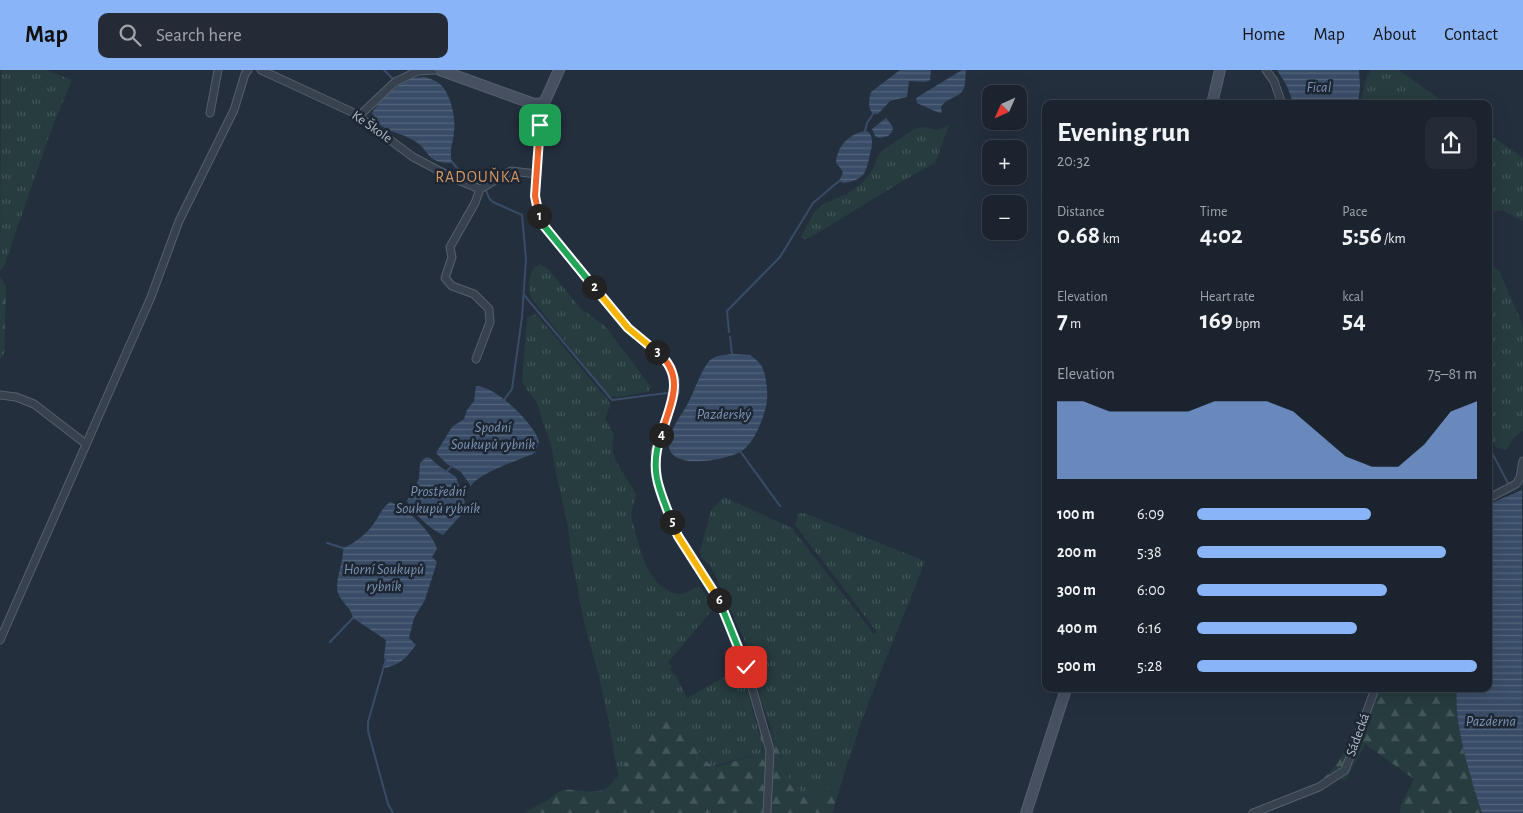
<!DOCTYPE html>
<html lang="en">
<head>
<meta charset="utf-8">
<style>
	body { margin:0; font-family:"Alegreya Sans",sans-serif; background:#242b36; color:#f1f3f6; height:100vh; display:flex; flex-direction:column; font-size:19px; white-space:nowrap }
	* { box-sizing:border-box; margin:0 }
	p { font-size:16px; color:#a0a4aa }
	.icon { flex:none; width:28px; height:28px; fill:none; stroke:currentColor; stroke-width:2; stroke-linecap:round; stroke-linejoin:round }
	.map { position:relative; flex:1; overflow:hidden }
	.side { position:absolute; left:1042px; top:30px; width:450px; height:592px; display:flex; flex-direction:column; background:#1b232e; border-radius:10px; box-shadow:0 5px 20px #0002,0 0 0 1px #39404a }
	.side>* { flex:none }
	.needle { width:32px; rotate:225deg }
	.controls { position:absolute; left:982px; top:15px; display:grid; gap:10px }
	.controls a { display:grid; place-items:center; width:45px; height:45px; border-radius:10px; background:#1b232e; box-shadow:0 5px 20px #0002,0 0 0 1px #39404a; font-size:25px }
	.pin { position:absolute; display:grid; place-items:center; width:42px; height:42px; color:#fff; margin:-21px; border-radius:10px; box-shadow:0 2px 8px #0006 }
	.km { position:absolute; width:25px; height:25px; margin:-12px; border-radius:50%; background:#222; color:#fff; font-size:14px; line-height:25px; text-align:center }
	.round { display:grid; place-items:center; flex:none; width:52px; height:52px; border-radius:10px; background:#242b36 }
	.summary { display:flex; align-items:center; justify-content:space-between; height:85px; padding:0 15px }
	h1 { font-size:28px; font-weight:600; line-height:38px }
	.stats { display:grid; grid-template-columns:repeat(3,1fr); gap:8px; height:85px; padding:5px 15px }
	.stats div { display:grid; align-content:center }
	.stats b { font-size:25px; font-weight:600 }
	.stats small { font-size:14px; font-weight:400 }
	.stats p { font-size:14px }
	.chart { height:140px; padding:10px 15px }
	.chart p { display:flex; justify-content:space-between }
	.chart svg { width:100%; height:90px; margin-top:5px; fill:#8ab4f8; opacity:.7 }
	ul { padding:0 15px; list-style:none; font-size:16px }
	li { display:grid; grid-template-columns:80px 60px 1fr; align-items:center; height:38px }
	li i { height:12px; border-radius:6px; background:#8ab4f8 }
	header { display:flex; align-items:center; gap:30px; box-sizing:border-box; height:70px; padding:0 25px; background:#8ab4f8; color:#111 }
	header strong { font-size:24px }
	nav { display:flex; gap:28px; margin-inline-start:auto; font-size:18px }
	.search { width:350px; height:45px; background:#242b36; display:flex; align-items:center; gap:12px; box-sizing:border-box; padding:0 18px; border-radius:10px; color:#a0a4aa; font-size:19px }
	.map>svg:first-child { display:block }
	.grass { fill:url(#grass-tufts) }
	.forest { fill:url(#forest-firs) }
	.water { fill:url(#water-rules) }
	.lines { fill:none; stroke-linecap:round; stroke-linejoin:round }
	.stream { stroke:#394c67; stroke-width:2 }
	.street-casing { stroke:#565f6c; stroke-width:9 }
	.secondary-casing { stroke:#565f6c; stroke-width:12 }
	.street { stroke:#38414e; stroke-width:7 }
	.secondary { stroke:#465061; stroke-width:10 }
	.split-1-casing { stroke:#fff; stroke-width:10 }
	.split-2-casing { stroke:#fff; stroke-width:10 }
	.split-3-casing { stroke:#fff; stroke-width:10 }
	.split-4-casing { stroke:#fff; stroke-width:10 }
	.split-5-casing { stroke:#fff; stroke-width:10 }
	.split-6-casing { stroke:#fff; stroke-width:10 }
	.split-7-casing { stroke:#fff; stroke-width:10 }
	.split-1 { stroke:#f0652b; stroke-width:6 }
	.split-2 { stroke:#22a559; stroke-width:6 }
	.split-3 { stroke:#f5b400; stroke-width:6 }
	.split-4 { stroke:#f0652b; stroke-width:6 }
	.split-5 { stroke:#22a559; stroke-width:6 }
	.split-6 { stroke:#f5b400; stroke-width:6 }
	.split-7 { stroke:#22a559; stroke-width:6 }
	.labels { text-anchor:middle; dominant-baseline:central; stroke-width:5; stroke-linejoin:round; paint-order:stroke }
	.street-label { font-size:14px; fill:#b4bcc9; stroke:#1d2633 }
	.water-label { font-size:15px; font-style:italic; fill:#7c92b1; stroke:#1d2633 }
	.quarter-label { font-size:16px; letter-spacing:1px; fill:#d59563; stroke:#1d2633 }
</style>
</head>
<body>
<header>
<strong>Map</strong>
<div class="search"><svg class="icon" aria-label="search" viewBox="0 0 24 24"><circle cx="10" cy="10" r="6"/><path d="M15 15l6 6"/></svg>Search here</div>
<nav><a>Home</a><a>Map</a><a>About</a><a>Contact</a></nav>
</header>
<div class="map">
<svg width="1523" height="743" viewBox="0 0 1523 743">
	<defs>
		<pattern id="grass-tufts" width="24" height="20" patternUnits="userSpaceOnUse" patternTransform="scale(1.25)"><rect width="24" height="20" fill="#263c3f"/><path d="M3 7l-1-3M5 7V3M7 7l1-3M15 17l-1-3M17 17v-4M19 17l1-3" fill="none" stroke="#435659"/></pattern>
		<pattern id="forest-firs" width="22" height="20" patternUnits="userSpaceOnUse" patternTransform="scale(1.25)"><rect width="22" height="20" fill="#263c3f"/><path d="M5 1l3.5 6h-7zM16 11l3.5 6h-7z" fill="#435659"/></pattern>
		<pattern id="water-rules" width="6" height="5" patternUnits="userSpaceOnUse" patternTransform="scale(1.25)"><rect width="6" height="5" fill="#394c67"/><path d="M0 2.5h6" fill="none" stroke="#53647b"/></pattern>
	</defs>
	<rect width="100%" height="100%" fill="#242f3e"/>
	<path class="grass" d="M1,0H46L72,10L52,58L4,196L0,201Z
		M1371,0H1399L1446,34H1360L1367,6Z
		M949,55L935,93L901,112L811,167L805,169L801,167L814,142L823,134L847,124L862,113L868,106L874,97L877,87L883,80L914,59L924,57L937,60Z
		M1489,64L1523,88V151L1502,140L1489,143Z
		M540,194L549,200L581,239L605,256L651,317L648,322L617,327L609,326L531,228C528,215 527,201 540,194Z
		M1489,194L1499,200L1523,256V361L1513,368L1509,377L1505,380L1496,377L1489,364V201L1490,200H1489Z
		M536,244L609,331L610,336L605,348L614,365C606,389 627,403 636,425L631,444L632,451C640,476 645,514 674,523C681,525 690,523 695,517H700L714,538L668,592L672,597L670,599L673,604H675L687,628L737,600L743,604L762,675V683L713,696C699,685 690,667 677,654L625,694L621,703L618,706L609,653L598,602L585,557L571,485L568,457L553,388C553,375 546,363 542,350C540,345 540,339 538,335C533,326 526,320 522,311L527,248Z
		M724,427L792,458L874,564L877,562L795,455L799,443H804L925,491C905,544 882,596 862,650C855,668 852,690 840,706C834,714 820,726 810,729L791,713L760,628L751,585L717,509L710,495L702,488L700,482L711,440Z"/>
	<path class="forest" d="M0,206L6,216L4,285L0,289Z
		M1371,619H1457C1453,653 1471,710 1482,743H1400L1401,734L1414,709L1365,674L1346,710L1324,708C1349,685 1359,650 1371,619Z
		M659,649C688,645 693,687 715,697L762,683L763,680L759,663L771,660L791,713L810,729C826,724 839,708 847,695L832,743H524C531,738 540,735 548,730C552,727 558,721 564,720C579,718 595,727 609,716C630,698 632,662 659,649Z"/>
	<path class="water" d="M900,0H931L930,10L925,12L909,11L907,27L890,31L878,44H873C867,37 869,30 871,22Z
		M962,0H966C965,6 966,15 963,20C959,28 947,27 941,37L942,43L937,42L917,33L916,28Z
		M1277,0H1359L1360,17L1358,34H1294L1286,14Z
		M426,7C430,9 437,11 440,14C451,24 456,48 454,62C453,75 449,77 452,93C445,93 439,93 433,89C427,85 425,79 420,75C405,61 379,64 372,43C380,30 400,11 414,8C418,7 422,7 426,7Z
		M886,48L893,57L892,62L888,66L879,68L875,66L872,59Z
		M865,61L869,62C874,70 872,76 870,84C866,103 865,110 843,113L839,111C845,100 843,102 836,93C837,76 849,64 865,61Z
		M732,284L750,285C755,289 761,293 763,299C766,307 768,321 767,329C766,344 754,375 740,382C725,390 666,402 669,372C670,358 683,344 689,331C695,321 703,293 713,288C719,285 726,285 732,284Z
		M476,316C496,316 533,353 539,371L535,383C519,390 478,403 471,416L461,402L447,394L436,383L452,357L464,349L467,340L474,331Z
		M426,387L430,388L439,396L456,407L465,432L462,444L443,465C431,460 413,443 407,431L419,409L420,393Z
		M1522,420L1523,743H1482C1471,710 1453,652 1457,619H1489V434Z
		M390,432C405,436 433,463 437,479L432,487L437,492L425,530L414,548L409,568L416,575C406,588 401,594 385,598V590L384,588L386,570L353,548C351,536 338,531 337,518C337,504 344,491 343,478C355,473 368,463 375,452C380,444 382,438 390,432Z"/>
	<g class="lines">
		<path class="stream" d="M384,0L395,11
			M865,61L867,53L873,44
			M452,92L457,98L483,113L489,128L493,132L522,145L526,189L522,247L512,319L504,330
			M524,225L612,330L667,323L670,325
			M729,262L727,241L780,187L813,133L839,111
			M730,267L732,284
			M740,381L780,436
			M1492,383L1508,413
			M446,402L453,395
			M327,473L343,478
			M330,572L353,548
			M386,589L368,652V661L388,734L393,743"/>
		<defs>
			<path id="street" d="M261,0L354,43L413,87L451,107L480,119L511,101L537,104
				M1266,0L1274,11L1282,34
				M544,33L539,59L535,126L540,151L616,245L628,258L661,285L670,297L675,309V322L655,382L658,415L678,466L718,528L746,597L770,680L767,743
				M210,43L218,0
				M359,46L395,12L418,1L435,0
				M476,289L490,252L489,239L474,224L452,216L445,208L452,187L450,177L475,133L480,119
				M0,325L16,327L34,334L86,374
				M1489,428L1516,414L1520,408L1523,391
				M0,570L151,227L179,151L234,40L245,4L248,0
				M1253,743L1319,717L1345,700L1375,619"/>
			<path id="secondary" d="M440,0L534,34L544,33L559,0
				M1212,34L1220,0
				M1026,743L1066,619"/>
		</defs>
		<use href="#street" class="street-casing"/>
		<use href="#secondary" class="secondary-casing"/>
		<use href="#street" class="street"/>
		<use href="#secondary" class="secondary"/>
	</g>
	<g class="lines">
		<defs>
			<path id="split-1" d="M539,146L535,126L540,55"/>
			<path id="split-2" d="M539,146L540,151L594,217"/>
			<path id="split-3" d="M594,217L628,258L657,282"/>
			<path id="split-4" d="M657,282C687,306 670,335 661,365"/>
			<path id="split-5" d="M661,365C649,400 659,419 672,452"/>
			<path id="split-6" d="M672,452L678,466L719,530"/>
			<path id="split-7" d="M719,530L746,597"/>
		</defs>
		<use href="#split-1" class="split-1-casing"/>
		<use href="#split-2" class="split-2-casing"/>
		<use href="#split-3" class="split-3-casing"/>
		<use href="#split-4" class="split-4-casing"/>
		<use href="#split-5" class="split-5-casing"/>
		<use href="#split-6" class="split-6-casing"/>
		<use href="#split-7" class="split-7-casing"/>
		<use href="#split-1" class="split-1"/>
		<use href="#split-2" class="split-2"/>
		<use href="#split-3" class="split-3"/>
		<use href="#split-4" class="split-4"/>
		<use href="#split-5" class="split-5"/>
		<use href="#split-6" class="split-6"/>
		<use href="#split-7" class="split-7"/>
	</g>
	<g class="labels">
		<g class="street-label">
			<text transform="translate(372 57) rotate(35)">Ke Škole</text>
			<text transform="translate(1358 665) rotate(-70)">Sádecká</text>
		</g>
		<g class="water-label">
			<text x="1319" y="17">Fical</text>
			<text x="724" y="344">Pazderský</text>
			<text x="493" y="357">Spodní<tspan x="493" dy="17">Soukupů rybník</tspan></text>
			<text x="438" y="421">Prostřední<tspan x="438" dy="17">Soukupů rybník</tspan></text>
			<text x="384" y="499">Horní Soukupů<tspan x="384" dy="17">rybník</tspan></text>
			<text x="1491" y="651">Pazderna</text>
		</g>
		<g class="quarter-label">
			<text x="478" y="107">RADOUŇKA</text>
		</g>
	</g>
</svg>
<div class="controls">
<a><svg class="needle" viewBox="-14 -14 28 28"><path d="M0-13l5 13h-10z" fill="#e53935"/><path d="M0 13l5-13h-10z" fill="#a0a4aa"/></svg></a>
<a>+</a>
<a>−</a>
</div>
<div class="pin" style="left:540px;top:55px;background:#1e9e55"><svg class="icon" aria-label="arrive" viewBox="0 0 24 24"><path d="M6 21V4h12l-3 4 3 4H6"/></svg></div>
<div class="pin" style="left:746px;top:597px;background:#d93025"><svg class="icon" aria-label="check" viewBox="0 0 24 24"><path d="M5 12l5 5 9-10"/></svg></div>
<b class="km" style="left:539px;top:146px">1</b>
<b class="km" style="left:594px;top:217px">2</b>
<b class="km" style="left:657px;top:282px">3</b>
<b class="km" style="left:661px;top:365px">4</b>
<b class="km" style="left:672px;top:452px">5</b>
<b class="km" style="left:719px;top:530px">6</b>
<section class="side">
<div class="summary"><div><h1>Evening run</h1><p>20:32</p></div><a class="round"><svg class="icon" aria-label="share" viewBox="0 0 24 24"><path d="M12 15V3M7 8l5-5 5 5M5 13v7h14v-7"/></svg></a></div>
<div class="stats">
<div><p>Distance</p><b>0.68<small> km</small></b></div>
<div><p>Time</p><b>4:02</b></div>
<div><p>Pace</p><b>5:56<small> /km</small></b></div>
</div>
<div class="stats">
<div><p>Elevation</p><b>7<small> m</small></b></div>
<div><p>Heart rate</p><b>169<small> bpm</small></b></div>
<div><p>kcal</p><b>54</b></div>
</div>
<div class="chart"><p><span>Elevation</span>75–81 m</p>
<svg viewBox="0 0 160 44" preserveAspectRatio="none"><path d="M0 44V6L10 6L20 11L30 11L40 11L50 11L60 6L70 6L80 6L90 11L100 22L110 33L120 38L130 38L140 27L150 11L160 6V44z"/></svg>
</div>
<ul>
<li><b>100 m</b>6:09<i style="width:62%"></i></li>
<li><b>200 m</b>5:38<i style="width:89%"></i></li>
<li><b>300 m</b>6:00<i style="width:68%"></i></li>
<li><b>400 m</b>6:16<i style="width:57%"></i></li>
<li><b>500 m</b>5:28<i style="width:100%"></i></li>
</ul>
</section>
</div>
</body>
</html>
